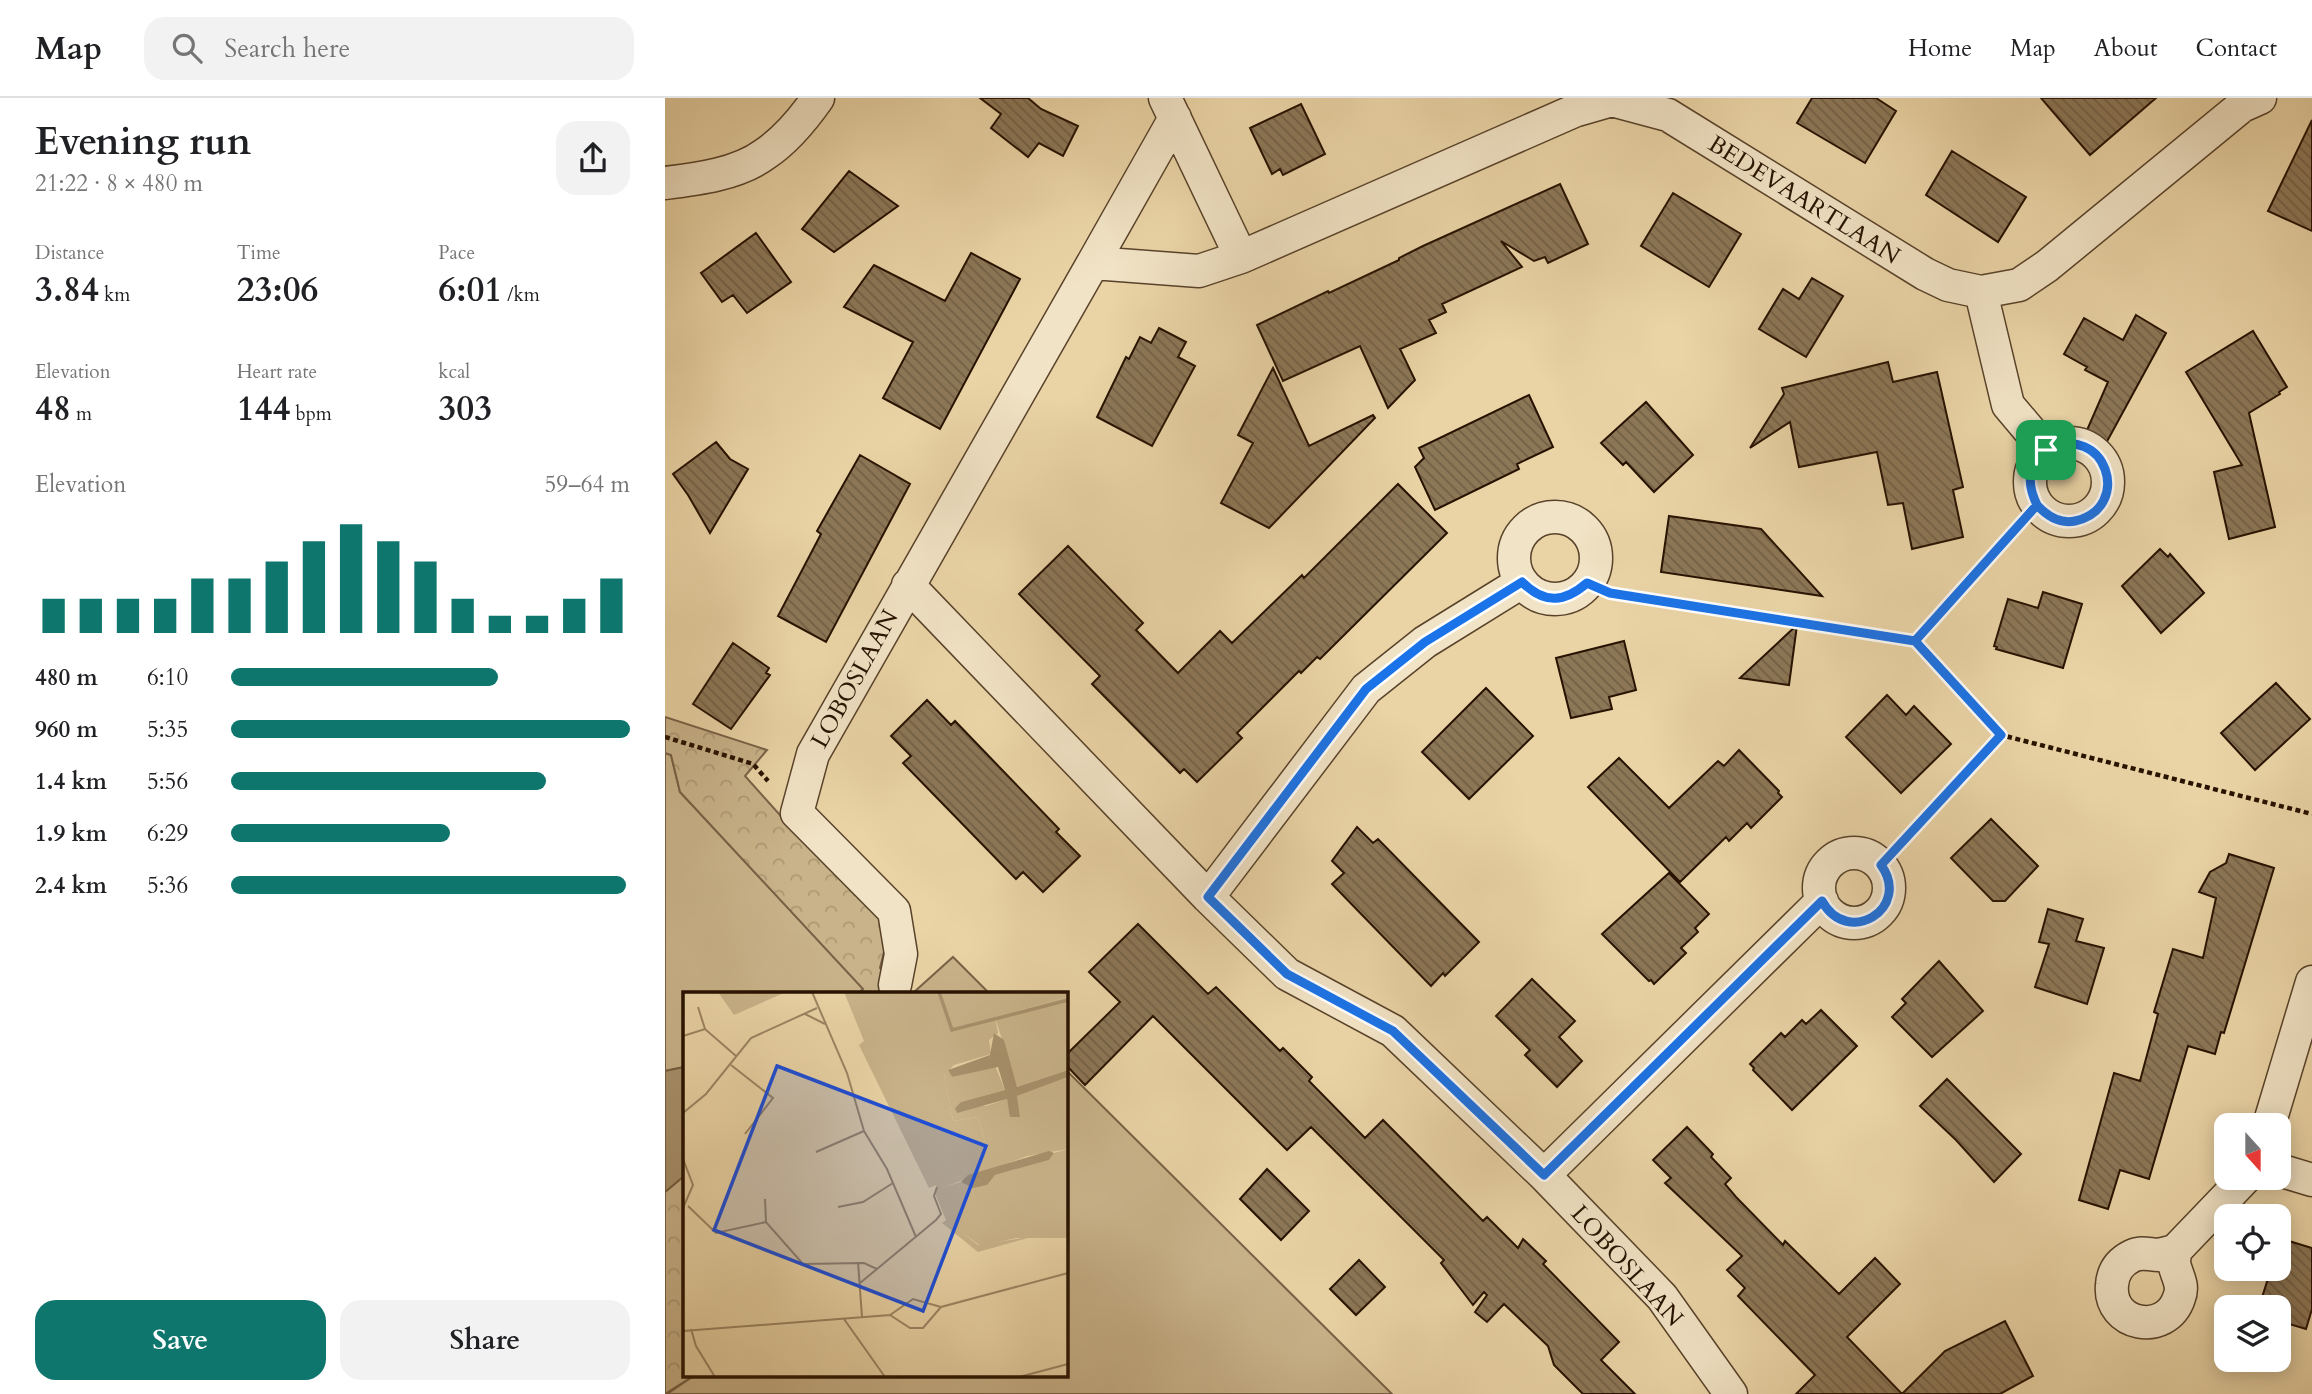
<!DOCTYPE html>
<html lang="en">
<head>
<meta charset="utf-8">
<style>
	body { margin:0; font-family:Cardo,serif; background:#f2f2f2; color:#202124; height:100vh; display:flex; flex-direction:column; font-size:26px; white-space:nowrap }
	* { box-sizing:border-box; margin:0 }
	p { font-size:23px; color:#757577 }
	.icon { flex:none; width:38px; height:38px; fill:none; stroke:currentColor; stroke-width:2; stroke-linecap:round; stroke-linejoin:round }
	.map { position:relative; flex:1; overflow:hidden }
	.sheet { display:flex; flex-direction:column; background:#fff; width:665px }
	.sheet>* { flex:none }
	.needle { width:46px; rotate:159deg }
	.fabs { position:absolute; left:1549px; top:1015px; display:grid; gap:14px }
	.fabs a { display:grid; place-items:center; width:77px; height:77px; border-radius:14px; background:#fff; box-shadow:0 4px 18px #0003; font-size:35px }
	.pin { position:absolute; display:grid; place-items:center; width:60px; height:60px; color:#fff; margin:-30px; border-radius:14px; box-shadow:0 4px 10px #0006 }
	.round { display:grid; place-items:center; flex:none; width:74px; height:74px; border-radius:21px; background:#f2f2f2 }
	.summary { display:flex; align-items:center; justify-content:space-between; height:119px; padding:0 35px }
	h1 { font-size:38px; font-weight:800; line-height:52px }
	.metrics { display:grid; grid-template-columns:repeat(3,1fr); gap:10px; height:119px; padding:7px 35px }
	.metrics div { display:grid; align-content:center }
	.metrics b { font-size:35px; font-weight:800 }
	.metrics small { font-size:19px; font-weight:400 }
	.metrics p { font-size:19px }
	.chart { height:196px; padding:14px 35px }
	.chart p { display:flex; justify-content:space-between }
	.chart svg { width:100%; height:126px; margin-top:7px; stroke:#0f766e; stroke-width:6 }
	.cta { display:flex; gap:14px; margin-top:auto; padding:14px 35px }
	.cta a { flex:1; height:80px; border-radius:21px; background:#0f766e; color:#fff; font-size:28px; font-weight:800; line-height:80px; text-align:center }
	.cta a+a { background:#f2f2f2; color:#202124 }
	ul { padding:0 35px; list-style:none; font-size:23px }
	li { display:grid; grid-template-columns:112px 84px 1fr; align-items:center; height:52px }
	li i { height:18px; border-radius:9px; background:#0f766e }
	header { display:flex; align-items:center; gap:42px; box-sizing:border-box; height:98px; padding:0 35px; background:#fff; border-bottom:2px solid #e0e0e0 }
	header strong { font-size:33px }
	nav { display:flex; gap:38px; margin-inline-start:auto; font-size:24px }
	.search { width:490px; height:63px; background:#f2f2f2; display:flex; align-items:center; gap:18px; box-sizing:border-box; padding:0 24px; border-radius:21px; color:#757577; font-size:26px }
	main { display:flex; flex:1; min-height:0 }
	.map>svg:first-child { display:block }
	.green { fill:#c9b38a; stroke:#786246; stroke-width:2 }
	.forest { fill:url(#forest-crowns); stroke:#786246; stroke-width:2 }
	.water { fill:#a8926e; stroke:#745f42; stroke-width:2 }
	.building { fill:url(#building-back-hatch); stroke:#271201; stroke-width:2 }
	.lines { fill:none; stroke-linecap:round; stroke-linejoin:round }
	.minor-casing { stroke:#58422a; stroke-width:35 }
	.path { stroke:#271201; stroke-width:4.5; stroke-dasharray:5 3.5; stroke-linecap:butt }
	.minor { stroke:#f1e3c5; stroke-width:32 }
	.route-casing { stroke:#fff; stroke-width:14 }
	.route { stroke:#1a73e8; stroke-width:9 }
	.labels { text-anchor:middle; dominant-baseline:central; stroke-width:5; stroke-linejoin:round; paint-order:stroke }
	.street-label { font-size:24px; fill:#271201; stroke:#f1e3c5 }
	.inset-river { fill:none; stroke:#a8926e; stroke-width:3.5 }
	.inset-road { fill:none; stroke:#9c8664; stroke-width:2 }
	.view { fill:#1d4ed8; fill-opacity:0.15; stroke:#1d4ed8; stroke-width:3.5 }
	.inset-edge { fill:none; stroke:#271201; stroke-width:3.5 }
</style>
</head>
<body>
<header>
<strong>Map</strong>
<div class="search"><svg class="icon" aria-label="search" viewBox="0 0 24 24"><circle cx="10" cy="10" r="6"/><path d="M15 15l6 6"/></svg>Search here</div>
<nav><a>Home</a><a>Map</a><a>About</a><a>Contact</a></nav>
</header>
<main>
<section class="sheet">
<div class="summary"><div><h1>Evening run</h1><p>21:22 · 8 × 480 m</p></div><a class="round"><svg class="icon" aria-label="share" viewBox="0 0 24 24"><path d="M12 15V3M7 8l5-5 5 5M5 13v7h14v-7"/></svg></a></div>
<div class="metrics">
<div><p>Distance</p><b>3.84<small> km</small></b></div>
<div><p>Time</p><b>23:06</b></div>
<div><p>Pace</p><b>6:01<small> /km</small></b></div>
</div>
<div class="metrics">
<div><p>Elevation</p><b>48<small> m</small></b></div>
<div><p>Heart rate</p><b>144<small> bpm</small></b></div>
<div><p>kcal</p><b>303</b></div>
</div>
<div class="chart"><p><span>Elevation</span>59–64 m</p>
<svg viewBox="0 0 160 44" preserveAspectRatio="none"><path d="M5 44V32M15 44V32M25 44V32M35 44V32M45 44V25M55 44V25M65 44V19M75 44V12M85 44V6M95 44V12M105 44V19M115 44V32M125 44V38M135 44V38M145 44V32M155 44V25"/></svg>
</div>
<ul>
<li><b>480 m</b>6:10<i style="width:67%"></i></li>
<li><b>960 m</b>5:35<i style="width:100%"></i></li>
<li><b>1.4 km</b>5:56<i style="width:79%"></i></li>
<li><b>1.9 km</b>6:29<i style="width:55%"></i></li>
<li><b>2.4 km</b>5:36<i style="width:99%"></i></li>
</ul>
<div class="cta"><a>Save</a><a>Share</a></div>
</section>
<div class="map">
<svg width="1647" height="1296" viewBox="0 0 1647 1296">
	<defs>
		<pattern id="forest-crowns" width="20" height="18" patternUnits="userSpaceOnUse" patternTransform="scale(1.75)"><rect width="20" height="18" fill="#c9b38a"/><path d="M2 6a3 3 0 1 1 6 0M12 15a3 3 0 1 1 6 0" fill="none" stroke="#ad9975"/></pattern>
		<pattern id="building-back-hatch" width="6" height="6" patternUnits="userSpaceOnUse" patternTransform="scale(1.75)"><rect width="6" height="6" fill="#8c7757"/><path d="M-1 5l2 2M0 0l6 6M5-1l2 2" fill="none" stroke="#726046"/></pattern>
	</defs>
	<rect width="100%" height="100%" fill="#ead4a6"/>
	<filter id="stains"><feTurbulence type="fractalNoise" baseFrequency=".00286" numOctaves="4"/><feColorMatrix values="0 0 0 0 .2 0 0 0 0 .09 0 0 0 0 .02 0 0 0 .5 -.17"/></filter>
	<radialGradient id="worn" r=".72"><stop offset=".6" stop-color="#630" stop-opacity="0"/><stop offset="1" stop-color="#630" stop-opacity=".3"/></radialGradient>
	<path class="green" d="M0,655L6,657L15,694L199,891L194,895H19V969L0,973Z
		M288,859L324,895H248Z
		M401,972L727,1296H2L30,1277H401Z"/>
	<path class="forest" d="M0,619L102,652L80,678L132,736L214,818L222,842L215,870L237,895H194L198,891L15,694L6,657L0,655Z
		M19,1078V1277H30L0,1296V1094Z"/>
	<path class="water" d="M19,969V1078L0,1094V973Z"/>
	<path class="building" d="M315,0H363L376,11L413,28L398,58L374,45L363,59L326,30L336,16Z
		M1147,0H1211L1231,13L1200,65L1132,25Z
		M1376,0H1491L1425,57Z
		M636,6L660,56L618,77L615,71L607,76L585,30Z
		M1647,22V133L1603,113Z
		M1287,53L1361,99L1333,144L1261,97Z
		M184,73L233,108L169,154L137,131Z
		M895,86L923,146L883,165L880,159L869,163L836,143L857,169L777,206L781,214L764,222L771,235L735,251L750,282L723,310L695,248L618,283L592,227L663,193L664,195L734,162V160L758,148Z
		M1008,95L1076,136L1044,189L976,148Z
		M91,135L126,184L82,215L68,197L57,204L36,175Z
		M306,155L355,181L275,331L218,300L248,244L179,209L209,167L280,203Z
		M1147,180L1178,198L1141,259L1094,231L1118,191L1134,201Z
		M1471,217L1501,235L1439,349L1419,339L1443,284L1420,272L1422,269L1399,256L1419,220L1458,242Z
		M494,230L521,244L513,259L530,268L487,348L432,319L461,259L464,261L475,239L486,245Z
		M1588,233L1622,289L1614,294L1615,296L1584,315L1610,429L1564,441L1549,374L1577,367L1521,274Z
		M1223,264L1228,284L1272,274L1298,389L1288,392L1298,439L1247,451L1238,405L1223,407L1212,354L1134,369L1125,324L1085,350L1119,296L1117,290Z
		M608,270L644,348L708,317L710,320L604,430L556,405L588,345L573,337Z
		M864,297L888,349L852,366L854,371L770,412L750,369L759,360L754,350Z
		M981,304L1028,357L989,394L961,364L958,367L936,345Z
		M51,344L65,361L83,371L45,435L23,397L8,376Z
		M195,357L245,386L161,544L113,518L156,436L152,433Z
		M733,386L782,435L655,561L652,559L636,575L634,573L572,635L577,640L532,684L519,671L515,675L427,586L435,578L354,496L403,448L478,525L471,532L513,575L555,533L567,545L637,477L639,480Z
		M1004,418L1096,431L1157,498L996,474Z
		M1495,451L1503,459L1505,456L1539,495L1496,535L1457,488Z
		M1378,494L1417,506L1398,570L1331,551L1332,549L1329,548L1343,501L1373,510Z
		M1132,527L1124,587L1075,580Z
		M959,543L971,592L944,599L947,611L906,620L891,560Z
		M68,545L104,570L101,575L105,577L66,631L28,606Z
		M1611,585L1645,621L1590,672L1556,635Z
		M821,590L868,638L804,701L757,654Z
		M1222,597L1241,617L1249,608L1286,646L1236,695L1181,639Z
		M262,602L286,627L290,623L394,731L391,734L415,758L378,794L358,774L351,781L238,665L246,658L226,638Z
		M1074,652L1114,693L1113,695L1117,699L1086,730L1082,725L1064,743L1061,739L1015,784L923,689L954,660L1004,710L1053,663L1059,668Z
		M1326,721L1373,768L1340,803H1328L1286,760Z
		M692,729L708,745L713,741L814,844L780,878L778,875L766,888L667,786L679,775L667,763Z
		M1564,756L1609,770L1559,935L1556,934L1550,956L1523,948L1484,1081L1455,1072L1443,1111L1414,1102L1449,975L1475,983L1493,916L1489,914L1508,851L1538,860L1551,800L1534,794L1545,774L1561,765Z
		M1004,775L1044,816L1030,830L1033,834L1016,850L1021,855L989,886L986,882L984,883L937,836Z
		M1383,811L1418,821L1411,843L1439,850L1422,906L1370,889L1384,846L1374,844Z
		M473,826L543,896L551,889L615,953L618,950L647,979L644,983L700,1040L718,1022L818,1123L822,1119L853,1150L858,1141L881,1163L878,1166L954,1244L936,1262L970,1296H918L889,1267L883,1248L839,1206L822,1224L810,1214L822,1197L819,1194L808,1207L776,1165L779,1162L646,1029L622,1052L488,918L420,987L401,967V957L455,904L424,874Z
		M1274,863L1318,913L1267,959L1227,919L1241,905L1237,901Z
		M867,881L910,923L894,939L917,963L892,989L860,957L865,952L831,918Z
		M1156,912L1192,948L1127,1012L1088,972L1089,970L1085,966L1116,935L1120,939L1137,922L1141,926Z
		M1282,981L1356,1056L1329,1084L1291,1042L1255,1008Z
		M1022,1029L1048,1056L1046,1059L1066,1080L1060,1086L1071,1099L1118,1147L1120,1143L1174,1196L1210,1160L1235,1186L1182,1239L1237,1296L1280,1253L1340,1223L1368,1278L1335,1296H1131L1150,1277L1073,1198L1080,1190L1062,1172L1077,1158L1000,1085L1006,1080L988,1062Z
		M602,1071L644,1113L616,1142L575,1101Z
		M1614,1140L1647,1150V1211L1641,1231L1614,1223V1209H1594L1606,1171H1614Z
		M694,1162L720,1189L691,1217L665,1191Z"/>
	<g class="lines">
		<defs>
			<path id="minor" d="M500,0L576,159
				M510,20L428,165L534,173L576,159L909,13L947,2L1003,17L1260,176L1283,187L1316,194L1354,187L1382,168L1577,8L1595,0
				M0,85C33,81 73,76 100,56C121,42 139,20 153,0
				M1316,194L1343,307L1381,352
				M1365 384a39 39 0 1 1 78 0a39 39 0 1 1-78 0Z
				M849 460a41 41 0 1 1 82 0a41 41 0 1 1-82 0Z
				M243,487L543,799L622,876L728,933L879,1077L997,1199L1066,1296
				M1154 790a35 35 0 1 1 70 0a35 35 0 1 1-70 0Z
				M543,799L701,591L760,544L857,484
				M230,887L236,856L229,813L132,715L148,656L428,165
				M1604,1027L1647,884
				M1614,1072L1647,1082
				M879,1077L1157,803
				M1510,1153C1510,1158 1508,1165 1510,1169C1513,1180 1519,1188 1514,1200C1501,1239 1443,1228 1447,1187C1448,1173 1455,1164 1467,1158C1477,1153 1484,1157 1494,1157C1499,1156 1505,1154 1510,1153Z
				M1510,1153L1580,1080"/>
		</defs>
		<use href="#minor" class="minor-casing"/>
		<path class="path" d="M922,485L945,495L1250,543L1336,637L1647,716
			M1250,543L1372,407
			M0,639L88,666L103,683
			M1216,767L1336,637"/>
		<use href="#minor" class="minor"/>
	</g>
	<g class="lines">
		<defs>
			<path id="route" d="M1381,352C1363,371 1361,384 1372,407L1250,543L945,495L922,485C900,504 880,507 857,484L760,544L701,591L543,799L622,876L728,933L879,1077L1157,803C1183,850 1247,810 1216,767L1336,637L1250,543L1372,407C1382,418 1395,426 1410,423C1469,410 1441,322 1381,352"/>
		</defs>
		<use href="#route" class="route-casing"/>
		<use href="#route" class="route"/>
	</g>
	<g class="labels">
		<g class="street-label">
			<text transform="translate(1139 102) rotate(32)">BEDEVAARTLAAN</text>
			<text transform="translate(190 581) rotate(-61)">LOBOSLAAN</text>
			<text transform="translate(962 1168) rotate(48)">LOBOSLAAN</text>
		</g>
	</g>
	<g transform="translate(18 894)">
		<rect width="385" height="385" fill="#ead4a6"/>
		<path d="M35,0H103L51,23ZM161,0H385V5L312,25L315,41L306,48L308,62L271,73L261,83L270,129L295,125L303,154L277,184L246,196L176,53L181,49ZM385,157V246H333L298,254L271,235L258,196L278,190L301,194L312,183L366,168L371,161Z" fill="#c9b38a"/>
		<path d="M385,5V78L334,95L312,25ZM312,74L322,98L278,110L303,114L324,107L328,125L334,104L385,85V157L344,164L259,196L272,235L295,253L352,244L295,260L259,231L263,228L253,204V193L277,184L273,161L303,154L295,125L270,129L261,83L265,78L269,85Z" fill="#c9b38a"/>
		<path d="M311,41L321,48L334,95L385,78V85L334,104L337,125H327L324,107L274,121L272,116L278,110L322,98L315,75L269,85L265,78L307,63ZM366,159L371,161L366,168L312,183L304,193L290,196L278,190L285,183Z" fill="#a8926e"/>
		<path class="inset-river" d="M256,0L269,38L385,8"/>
		<path class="inset-road" d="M129,0L164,81L181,139L204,177L233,245M15,15L22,37M122,22L142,32M0,44L22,37L53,64M48,73L90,106L62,142M0,121L23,102L68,46L134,16M133,160L181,139M0,167L10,193L0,216M82,207L83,230M5,214L33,241L83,230L120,272L181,271L194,277L177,291M155,215L180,210L210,191M175,270L179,325M194,277L253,228L258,222L251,204L254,195M207,323L227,336H240L258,315L385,281M161,327L202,385M8,337L13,354L32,385M0,339L207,323L230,307L258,315M336,385L385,372"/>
		<path class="view" d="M94,74L303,154L240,319L31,238Z"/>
		<rect width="385" height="385" class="inset-edge"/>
	</g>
	<rect width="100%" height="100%" filter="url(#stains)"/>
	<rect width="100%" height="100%" fill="url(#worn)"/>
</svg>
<div class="fabs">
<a><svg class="needle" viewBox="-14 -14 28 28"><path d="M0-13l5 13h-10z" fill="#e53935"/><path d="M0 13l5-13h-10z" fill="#757577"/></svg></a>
<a><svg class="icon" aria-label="locate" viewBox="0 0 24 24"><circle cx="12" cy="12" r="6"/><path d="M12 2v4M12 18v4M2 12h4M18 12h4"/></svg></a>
<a><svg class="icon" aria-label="layers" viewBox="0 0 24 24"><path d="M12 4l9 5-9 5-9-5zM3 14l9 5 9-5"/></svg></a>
</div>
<div class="pin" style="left:1381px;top:352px;background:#1e9e55"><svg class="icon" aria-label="arrive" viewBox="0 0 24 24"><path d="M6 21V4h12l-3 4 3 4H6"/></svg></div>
</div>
</main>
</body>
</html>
